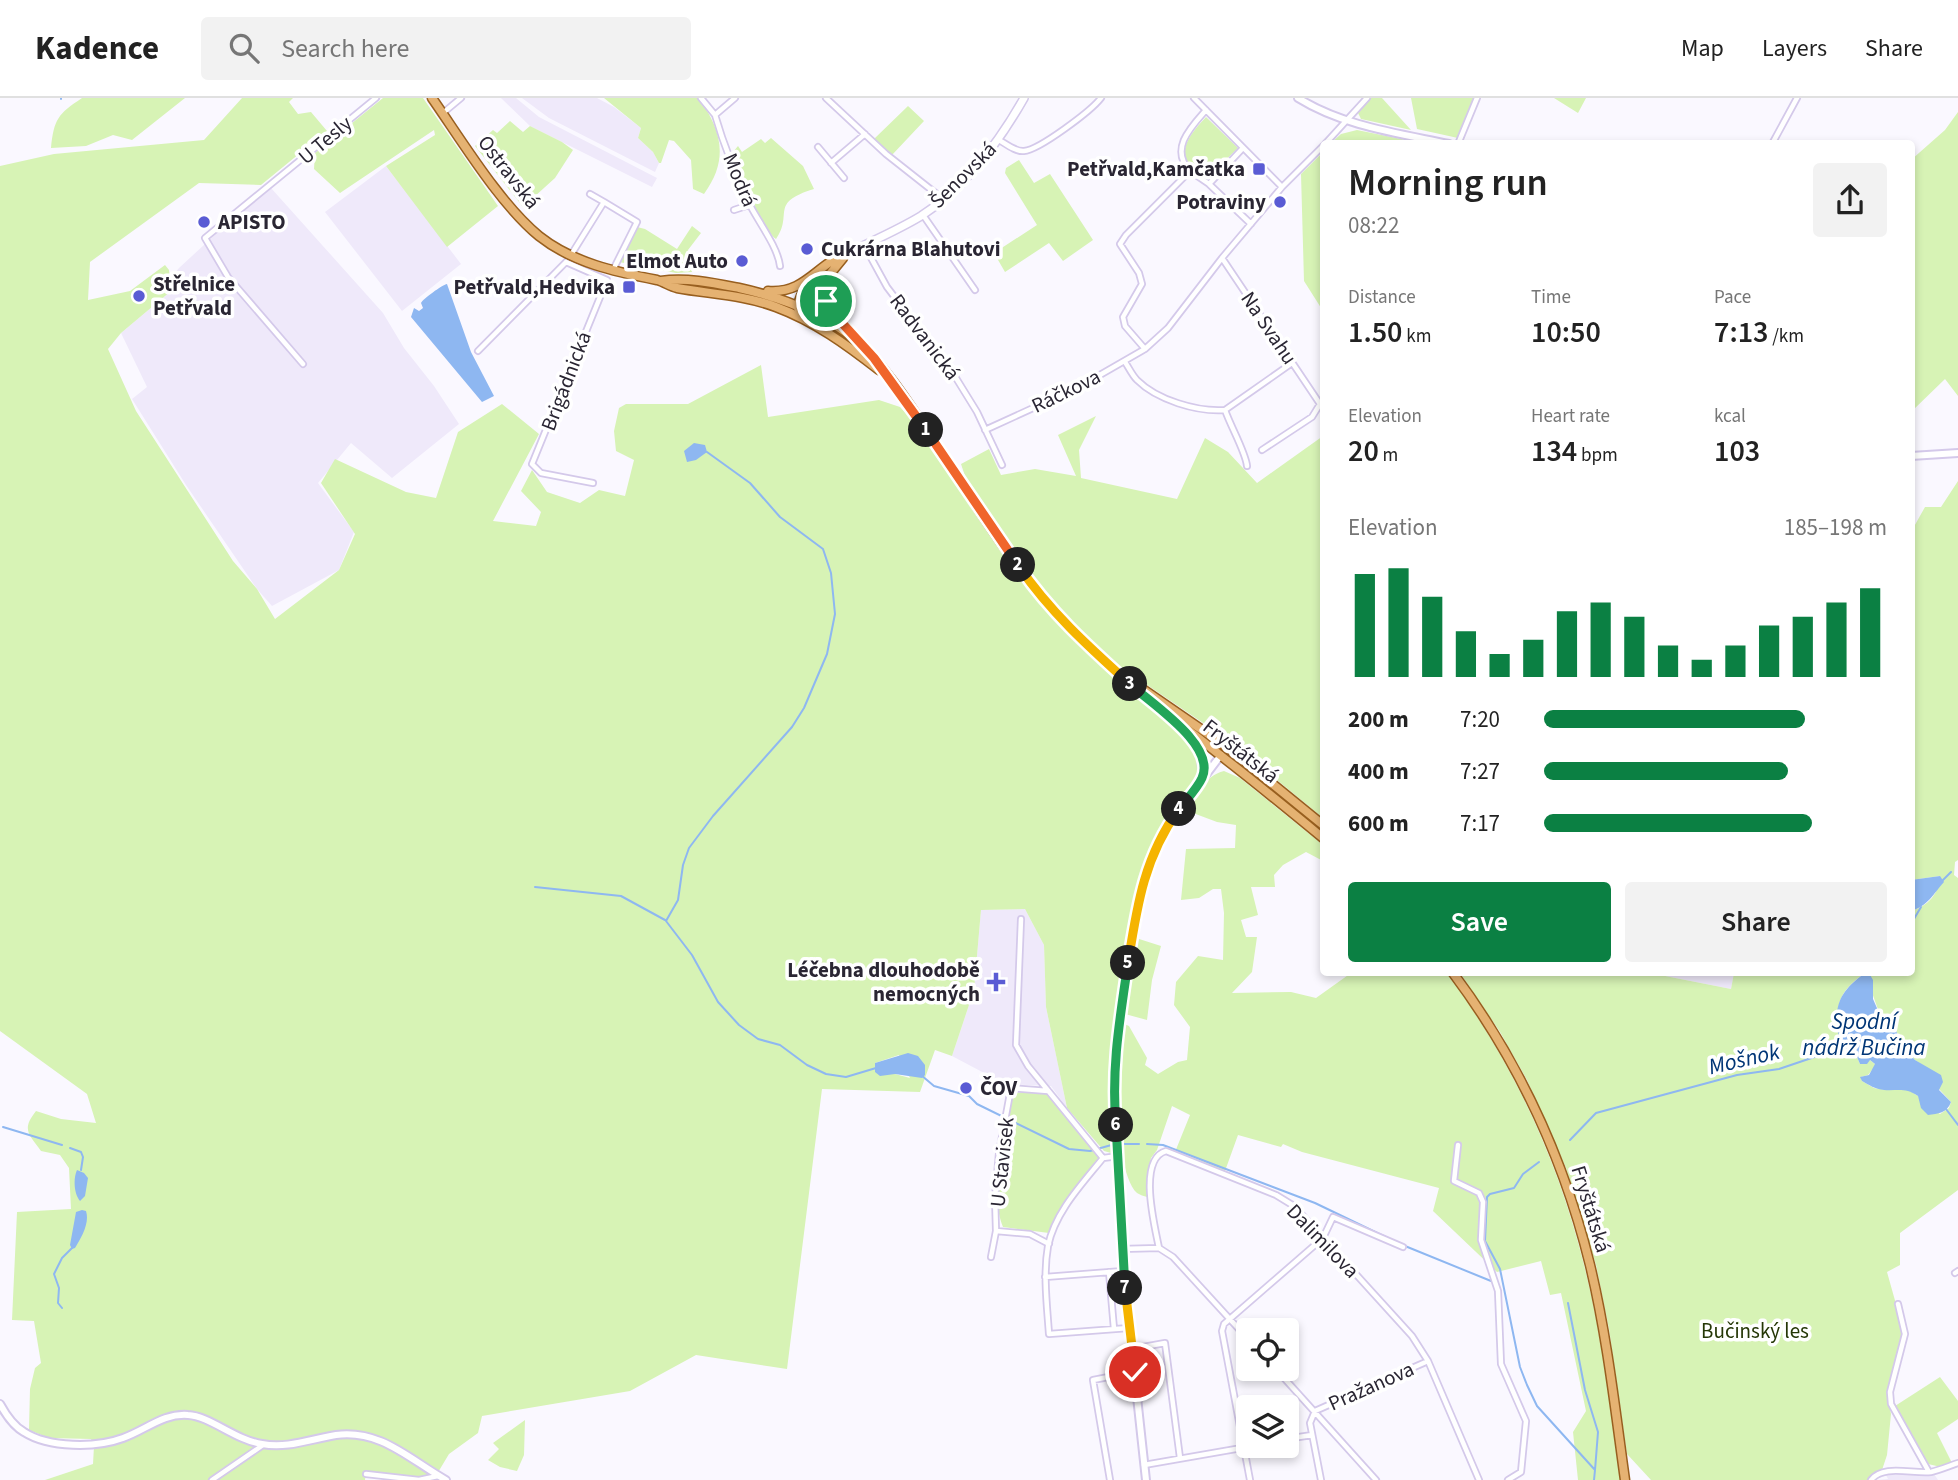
<!DOCTYPE html>
<html lang="en">
<head>
<meta charset="utf-8">
<style>
	body { margin:0; font-family:"Source Sans 3",sans-serif; background:#f2f2f2; color:#222; height:100vh; display:flex; flex-direction:column; font-size:26px; white-space:nowrap }
	* { box-sizing:border-box; margin:0 }
	p { font-size:23px; color:#767676 }
	.icon { flex:none; width:38px; height:38px; fill:none; stroke:currentColor; stroke-width:2; stroke-linecap:round; stroke-linejoin:round }
	.map { position:relative; flex:1; overflow:hidden }
	.side { position:absolute; left:1320px; top:42px; width:595px; height:836px; display:flex; flex-direction:column; background:#fff; border-radius:7px; box-shadow:0 4px 10px #0003 }
	.side>* { flex:none }
	.tools { position:absolute; left:1236px; top:1220px; display:grid; gap:14px }
	.tools a { display:grid; place-items:center; width:63px; height:63px; border-radius:7px; background:#fff; box-shadow:0 4px 10px #0003; font-size:35px }
	.pin { position:absolute; display:grid; place-items:center; width:60px; height:60px; color:#fff; margin:-30px; border:4px solid #fff; border-radius:50%; box-shadow:0 2px 7px #0007 }
	.km { position:absolute; width:35px; height:35px; margin:-18px; border-radius:50%; background:#222; color:#fff; font-size:19px; line-height:35px; text-align:center }
	.round { display:grid; place-items:center; flex:none; width:74px; height:74px; border-radius:7px; background:#f2f2f2 }
	.summary { display:flex; align-items:center; justify-content:space-between; height:119px; padding:0 28px }
	h1 { font-size:38px; font-weight:600; line-height:52px }
	.stats { display:grid; grid-template-columns:repeat(3,1fr); gap:10px; height:119px; padding:7px 28px }
	.stats div { display:grid; align-content:center }
	.stats b { font-size:30px; font-weight:600 }
	.stats small { font-size:19px; font-weight:400 }
	.stats p { font-size:19px }
	.chart { height:196px; padding:14px 28px }
	.chart p { display:flex; justify-content:space-between }
	.chart svg { width:100%; height:126px; margin-top:7px; stroke:#0b8043; stroke-width:6 }
	.primary-button { display:flex; gap:14px; margin-top:auto; padding:14px 28px }
	.primary-button a { flex:1; height:80px; border-radius:7px; background:#0b8043; color:#fff; font-size:28px; font-weight:600; line-height:80px; text-align:center }
	.primary-button a+a { background:#f2f2f2; color:#222 }
	ul { padding:0 28px; list-style:none; font-size:23px }
	li { display:grid; grid-template-columns:112px 84px 1fr; align-items:center; height:52px }
	li i { height:18px; border-radius:9px; background:#0b8043 }
	header { display:flex; align-items:center; gap:42px; box-sizing:border-box; height:98px; padding:0 35px; background:#fff; border-bottom:2px solid #e0e0e0 }
	header strong { font-size:33px }
	nav { display:flex; gap:38px; margin-inline-start:auto; font-size:24px }
	.search { width:490px; height:63px; background:#f2f2f2; display:flex; align-items:center; gap:18px; box-sizing:border-box; padding:0 24px; border-radius:7px; color:#767676; font-size:26px }
	.map>svg:first-child { display:block }
	.built { fill:#efe9fa }
	.green { fill:#d7f3b5; fill-rule:evenodd }
	.water { fill:#8eb7f1 }
	.lines { fill:none; stroke-linecap:round; stroke-linejoin:round }
	.stream { stroke:#8eb7f1; stroke-width:2 }
	.minor-casing { stroke:#d4c9ea; stroke-width:8 }
	.tertiary-casing { stroke:#d4c9ea; stroke-width:10 }
	.secondary-casing { stroke:#d4c9ea; stroke-width:10 }
	.primary-casing { stroke:#985f1f; stroke-width:11 }
	.minor { stroke:#fff; stroke-width:4.5 }
	.tertiary { stroke:#fff; stroke-width:6 }
	.secondary { stroke:#fff; stroke-width:7 }
	.primary { stroke:#e5b272; stroke-width:8 }
	.split-1-casing { stroke:#fff; stroke-width:14 }
	.split-2-casing { stroke:#fff; stroke-width:14 }
	.split-3-casing { stroke:#fff; stroke-width:14 }
	.split-4-casing { stroke:#fff; stroke-width:14 }
	.split-5-casing { stroke:#fff; stroke-width:14 }
	.split-6-casing { stroke:#fff; stroke-width:14 }
	.split-7-casing { stroke:#fff; stroke-width:14 }
	.split-8-casing { stroke:#fff; stroke-width:14 }
	.split-1 { stroke:#f0652b; stroke-width:9 }
	.split-2 { stroke:#f0652b; stroke-width:9 }
	.split-3 { stroke:#f5b400; stroke-width:9 }
	.split-4 { stroke:#22a559; stroke-width:9 }
	.split-5 { stroke:#f5b400; stroke-width:9 }
	.split-6 { stroke:#22a559; stroke-width:9 }
	.split-7 { stroke:#22a559; stroke-width:9 }
	.split-8 { stroke:#f5b400; stroke-width:9 }
	.poi-dot { fill:#5a5cd4; stroke:#fff; stroke-width:2.5 }
	.labels { text-anchor:middle; dominant-baseline:central; stroke-width:7; stroke-linejoin:round; paint-order:stroke }
	.street-label { font-size:21px; fill:#2a2633; stroke:#fff }
	.poi-label { font-size:21px; font-weight:bold; fill:#2a2633; stroke:#fff; text-anchor:end }
	.park-label { font-size:21px; fill:#253706; stroke:#fff }
	.water-label { font-size:23px; font-style:italic; fill:#003576; stroke:#fff }
</style>
</head>
<body>
<header>
<strong>Kadence</strong>
<div class="search"><svg class="icon" aria-label="search" viewBox="0 0 24 24"><circle cx="10" cy="10" r="6"/><path d="M15 15l6 6"/></svg>Search here</div>
<nav><a>Map</a><a>Layers</a><a>Share</a></nav>
</header>
<div class="map">
<svg width="1958" height="1382" viewBox="0 0 1958 1382">
	<rect width="100%" height="100%" fill="#faf8ff"/>
	<path class="built" d="M501,0H516L539,19L657,80L652,89L530,28Z
		M522,0H597L614,9L641,30L638,40L653,54L659,65L655,74L549,20Z
		M386,68L461,166L402,213L325,114Z
		M271,90L383,215L404,250L434,288L459,326L392,380L351,345L318,385L354,434L339,472L272,508L257,491L186,387L132,301L147,289L121,235L171,193L170,181L179,170L256,99Z
		M1025,811L1044,847L1046,909L1067,1010L1051,988L1005,986L952,958L974,892L981,812Z
		M1650,875H1734L1731,891Z
		M1934,1376L1938,1382H1877L1888,1381L1886,1377Z"/>
	<path class="green" d="M82,0H185L132,42L113,37L86,48L51,50C54,21 58,16 82,0Z
		M242,0H293L289,4L298,16L311,14L327,33L261,87L199,85L90,164L88,202L130,193L165,167L169,172L171,193L121,235L108,251L136,313L233,463L257,491L275,521L339,472L355,436L321,385L335,361L406,394L436,400L458,334L502,306L539,336L493,423L536,428L541,414L521,393L532,372L547,394L580,405L599,392L625,398L634,362L616,353L614,333L619,310L626,306H688L761,267L768,319L879,302L900,309L916,326L980,422L1044,511L1103,569L1194,648L1200,667L1199,674L1154,742L1142,771L1111,959L1110,1000L1116,1050L1111,1055L1104,1053L1067,1010L1046,909L1044,847L1025,811L981,812L974,892L952,958L935,952L920,994L822,991L787,1271L696,1257L630,1293L482,1318L478,1335L449,1356L434,1381L366,1375L365,1382H45L93,1366L94,1348L91,1341L49,1340L29,1332L30,1291L35,1270L41,1265L34,1223L12,1222L17,1114L71,1111L69,1070L60,1057L41,1053C29,1036 21,1032 36,1013L61,1021L96,1025L87,996L0,933V68L54,56L204,42ZM899,957L910,980L895,976L875,965Z
		M383,0H423L498,108L447,149L386,68L435,37L434,32L340,95L314,71L315,55Z
		M604,0H699C722,33 729,62 704,96L693,91L691,62L674,43L669,42L661,65H659L653,54L638,40L641,30Z
		M1369,0H1382L1411,32L1361,21L1357,13Z
		M1411,0H1474L1458,40L1417,31Z
		M1554,0H1586L1578,15Z
		M908,8L924,23L892,57L874,41Z
		M1958,14V298L1945,281L1911,314V62L1945,32Z
		M1206,19L1238,50L1207,80C1202,76 1194,72 1189,67C1176,50 1196,30 1206,19Z
		M510,23L523,34L530,28L562,44L573,52L555,80L523,109L475,48L493,32L497,35Z
		M1357,32L1421,45H1331L1341,36Z
		M771,40L803,68L814,91C768,105 794,116 776,141C760,129 740,75 733,54L738,48L742,54L761,41L765,45Z
		M1323,54V213L1304,183L1301,76Z
		M1019,62L1034,85L1050,76L1093,142L1063,163L1049,145L1005,174L994,155L1037,127L1005,75L1006,70Z
		M692,128L701,135L688,152L692,174L676,175L646,169V165L640,164L639,167L618,164L637,129L645,131L677,151Z
		M1096,318L1079,352L1081,380L1177,401L1205,340L1228,354L1257,385L1323,338V720L1231,644L1109,561L1079,533L1029,474L967,384L961,366L989,351L1001,377L1035,371L1076,378L1058,337Z
		M1958,383V762L1955,764L1954,777L1958,780V1092L1900,1135V1167L1887,1174L1903,1231L1900,1251L1887,1294L1891,1316L1887,1357L1882,1372L1875,1374L1868,1382H1651L1627,1356L1609,1231L1596,1167L1566,1070L1527,982L1500,934L1460,875H1650L1731,891L1734,875H1911V813C1928,808 1939,796 1940,778L1911,782V434L1925,409H1941ZM1865,875L1880,917L1895,931L1905,951L1915,962L1924,968L1939,991L1951,1004L1949,1010L1940,1016L1922,1005L1918,998L1907,991L1886,992L1874,990L1862,983L1861,979L1868,977L1876,967L1870,962L1860,966L1857,959L1846,955C1836,918 1829,900 1865,875Z
		M1224,673L1240,680L1323,747V763L1306,754L1283,767L1274,777L1275,789H1251L1258,817L1241,822L1246,839H1257L1252,874L1232,895L1291,894L1316,900L1351,875H1447C1512,963 1558,1061 1584,1167C1602,1237 1610,1310 1620,1382H1578L1573,1334L1586,1313L1561,1195L1550,1197L1541,1163L1497,1174L1433,1113L1439,1090L1302,1054L1283,1046L1281,1049L1238,1037L1225,1073L1175,1054L1190,1017L1172,1008L1157,1052L1151,1060L1147,1081V1099C1144,1098 1140,1097 1137,1095C1112,1071 1119,959 1122,925L1129,928L1147,960L1145,967L1158,976L1178,964L1187,962L1190,929L1174,907L1176,884L1198,858L1223,862L1224,815L1221,791H1213L1199,800L1181,802L1186,751L1235,750L1236,727L1217,724L1193,715L1182,719L1180,717C1191,703 1205,677 1224,673Z
		M1136,840L1161,848L1152,882L1147,922L1125,916Z
		M1013,994L1047,996L1099,1059L1069,1098L1049,1135L1003,1129C988,1093 1006,1032 1013,994Z
		M1940,1279L1958,1303V1321L1937,1335L1952,1365L1941,1369L1928,1366L1895,1308Z
		M525,1322L524,1357L517,1373L500,1369L488,1362L499,1351L493,1345Z"/>
	<path class="water" d="M447,186L471,254L494,298L482,304L411,219L414,210L419,213L423,210L421,205C423,201 442,187 447,186Z
		M694,345L705,347L707,354L696,362L687,364L684,353Z
		M1940,778L1944,784C1933,796 1928,808 1911,813V782Z
		M1865,875H1869L1873,882V901L1880,917L1895,931L1905,951L1915,962L1941,977L1943,984L1939,992L1951,1004C1947,1015 1938,1016 1928,1017L1921,1010L1918,998C1905,989 1898,993 1884,992C1875,991 1869,987 1862,983L1860,979L1869,977L1875,966L1870,962L1867,966H1860L1857,959C1853,957 1849,957 1846,955C1841,952 1840,944 1839,939C1833,908 1839,894 1865,875Z
		M908,955L918,958L925,967V977L922,980L895,976L880,978L875,974V965Z
		M77,1072L84,1075L88,1080L85,1098L80,1103C74,1096 73,1081 77,1072Z
		M82,1112L86,1113C90,1125 81,1140 75,1150L72,1151L70,1147L76,1114Z"/>
	<g class="lines">
		<path class="stream" d="M61,1V0
			M707,354L750,385L780,419L823,451L831,475L835,516L827,556L804,610L792,629L713,718L689,750L683,767L678,802L666,823L692,857L718,904L739,927L758,941L780,947L807,967L826,976L846,979L876,970
			M1942,783L1951,774
			M535,789L621,798L665,822
			M1911,826L1921,809
			M921,977L934,988L969,998L977,1006L1069,1051L1090,1053L1115,1046
			M1946,1011L1958,1027
			M3,1029L62,1047
			M1570,1042L1596,1015L1737,977L1779,971L1841,950
			M1121,1046H1139
			M1147,1046L1163,1047L1315,1105L1396,1144
			M70,1050L81,1054L83,1059L81,1072
			M1539,1064L1523,1076L1514,1090L1490,1096L1487,1099L1485,1143L1500,1171L1520,1269L1527,1287L1537,1308L1595,1372L1594,1382
			M1405,1148L1491,1183
			M1568,1205L1585,1292L1598,1334L1595,1372
			M62,1210L58,1205L59,1190L54,1176L62,1160L72,1150"/>
		<defs>
			<path id="minor" d="M701,0L715,17
				M735,0L715,17C724,48 737,80 751,109C760,126 778,150 780,168
				M826,0L886,56L943,101
				M1194,0L1282,89
				M443,15L461,0
				M999,42C1006,46 1016,54 1024,53C1039,52 1091,13 1101,0
				M1325,46L1367,0
				M1458,46L1477,0
				M1772,46L1797,0
				M818,49L844,80
				M831,65L865,36
				M1190,73L1209,86L1251,126
				M1209,86L1243,50
				M590,96L604,104
				M734,112L749,107
				M923,117L975,192
				M864,147L887,189L956,280L977,314L1002,367
				M571,157L604,104L637,124L613,172
				M1222,160L1320,306L1312,319L1262,352
				M566,164L607,182L532,366L541,375L593,385
				M1145,251L1125,228L1123,219L1142,186L1139,175L1120,146L1126,137L1190,73C1169,51 1191,29 1206,12
				M478,253L566,164
				M1125,264C1129,270 1132,277 1137,282C1157,302 1197,314 1225,312C1230,327 1246,355 1247,368
				M303,266L228,179L205,140L376,0
				M1225,312L1292,265
				M985,332L1079,289L1145,251L1168,230L1222,160L1282,89L1323,48
				M1021,821L1016,947L1028,968L1103,1060
				M1458,1047L1454,1083L1479,1095L1483,1104L1481,1142L1498,1193L1501,1266L1526,1323L1521,1374L1508,1382
				M1119,1058L1103,1060C1082,1086 1055,1114 1048,1148C1043,1177 1047,1207 1049,1236L1129,1230
				M996,1133L1030,1136L1049,1146
				M1159,1150C1155,1129 1137,1061 1166,1053L1276,1097L1294,1108L1412,1238L1428,1263L1479,1382
				M1121,1151L1159,1150L1173,1159L1248,1241
				M991,1159L996,1133L995,1099L999,1055L1011,990L1048,993
				M1109,1174L1114,1231
				M1955,1175L1958,1173
				M1045,1179L1123,1173
				M1898,1206L1905,1236L1890,1294L1891,1306L1929,1374
				M1132,1251L1165,1245L1180,1360
				M1275,1270L1376,1382
				M1315,1313L1428,1263
				M1315,1313L1310,1325L1321,1382
				M1286,1341L1312,1337
				M1144,1367L1253,1348
				M366,1376L419,1382L438,1378
				M212,1382L263,1347
				M1110,1382L1093,1282L1134,1274
				M1250,1382L1222,1233L1224,1226L1323,1140L1333,1119L1403,1149
				M1871,1382C1883,1366 1912,1376 1931,1374C1940,1372 1949,1368 1958,1365"/>
			<path id="tertiary" d="M1298,0C1343,28 1397,35 1449,46
				M1911,358L1958,355
				M1180,629C1196,648 1203,653 1202,679
				M0,1306C6,1317 13,1328 24,1334C49,1350 96,1350 123,1340C146,1332 163,1315 188,1317C210,1318 235,1342 262,1346C287,1351 311,1341 336,1337C381,1331 410,1362 446,1382
				M1146,1382L1121,1151V1089L1113,990L1115,948L1145,774L1170,724L1221,657"/>
			<path id="secondary" d="M848,155C872,143 898,132 921,118C966,89 998,46 1024,0"/>
			<path id="primary" d="M432,0C462,43 500,106 539,138C573,165 616,174 657,182C664,184 670,188 677,190C710,196 744,197 776,209C814,223 847,247 879,272
				M828,178C821,204 833,216 849,234
				M661,183C686,179 714,185 739,190C780,199 822,215 855,241C887,268 918,320 942,355C982,417 1022,481 1073,534C1118,580 1170,617 1220,657C1255,684 1289,712 1323,740
				M768,193C806,196 816,166 848,155
				M798,210L808,203L843,160
				M800,213C795,201 806,190 813,181
				M1134,585L1227,649L1323,727
				M1453,875C1518,962 1564,1061 1590,1167C1607,1238 1615,1310 1625,1382"/>
		</defs>
		<use href="#minor" class="minor-casing"/>
		<use href="#tertiary" class="tertiary-casing"/>
		<use href="#secondary" class="secondary-casing"/>
		<use href="#primary" class="primary-casing"/>
		<use href="#minor" class="minor"/>
		<use href="#tertiary" class="tertiary"/>
		<use href="#secondary" class="secondary"/>
		<use href="#primary" class="primary"/>
	</g>
	<g class="lines">
		<defs>
			<path id="split-1" d="M826,203L832,214L874,260L926,332"/>
			<path id="split-2" d="M926,332L1018,467"/>
			<path id="split-3" d="M1018,467C1049,513 1089,549 1130,586"/>
			<path id="split-4" d="M1130,586C1150,605 1217,647 1202,680C1197,691 1186,702 1179,711"/>
			<path id="split-5" d="M1128,865C1137,808 1144,759 1179,711"/>
			<path id="split-6" d="M1116,1027C1111,970 1120,920 1128,865"/>
			<path id="split-7" d="M1116,1027L1125,1190"/>
			<path id="split-8" d="M1125,1190L1135,1274"/>
		</defs>
		<use href="#split-1" class="split-1-casing"/>
		<use href="#split-2" class="split-2-casing"/>
		<use href="#split-3" class="split-3-casing"/>
		<use href="#split-4" class="split-4-casing"/>
		<use href="#split-5" class="split-5-casing"/>
		<use href="#split-6" class="split-6-casing"/>
		<use href="#split-7" class="split-7-casing"/>
		<use href="#split-8" class="split-8-casing"/>
		<use href="#split-1" class="split-1"/>
		<use href="#split-2" class="split-2"/>
		<use href="#split-3" class="split-3"/>
		<use href="#split-4" class="split-4"/>
		<use href="#split-5" class="split-5"/>
		<use href="#split-6" class="split-6"/>
		<use href="#split-7" class="split-7"/>
		<use href="#split-8" class="split-8"/>
	</g>
	<g class="poi-dot">
		<rect x="1252" y="64" width="14" height="14" rx="3.5"/>
		<circle cx="1280" cy="104" r="7"/>
		<circle cx="204" cy="124" r="7"/>
		<circle cx="807" cy="151" r="7"/>
		<circle cx="742" cy="163" r="7"/>
		<rect x="622" y="182" width="14" height="14" rx="3.5"/>
		<circle cx="139" cy="198" r="7"/>
		<path d="M992.5 873.5h7v7h7v7h-7v7h-7v-7h-7v-7h7z"/>
		<circle cx="966" cy="990" r="7"/>
	</g>
	<g class="labels">
		<g class="street-label">
			<text transform="translate(325 42) rotate(-40)">U Tesly</text>
			<text transform="translate(509 74) rotate(52)">Ostravská</text>
			<text transform="translate(963 77) rotate(-45)">Šenovská</text>
			<text transform="translate(740 82) rotate(67)">Modrá</text>
			<text transform="translate(1269 230) rotate(56)">Na Svahu</text>
			<text transform="translate(925 239) rotate(53)">Radvanická</text>
			<text transform="translate(566 283) rotate(-69)">Brigádnická</text>
			<text transform="translate(1066 293) rotate(-26)">Ráčkova</text>
			<text transform="translate(1241 653) rotate(38)">Fryštátská</text>
			<text transform="translate(1002 1064) rotate(-84)">U Stavisek</text>
			<text transform="translate(1591 1111) rotate(73)">Fryštátská</text>
			<text transform="translate(1323 1143) rotate(46)">Dalimilova</text>
			<text transform="translate(1371 1288) rotate(-24)">Pražanova</text>
		</g>
		<g class="poi-label">
			<text x="1245" y="71">Petřvald,Kamčatka</text>
			<text x="1266" y="104">Potraviny</text>
			<text x="218" y="124" text-anchor="start">APISTO</text>
			<text x="821" y="151" text-anchor="start">Cukrárna Blahutovi</text>
			<text x="728" y="163">Elmot Auto</text>
			<text x="153" y="186" text-anchor="start">Střelnice<tspan x="153" dy="24">Petřvald</tspan></text>
			<text x="615" y="189">Petřvald,Hedvika</text>
			<text x="980" y="872">Léčebna dlouhodobě<tspan x="980" dy="24">nemocných</tspan></text>
			<text x="980" y="990" text-anchor="start">ČOV</text>
		</g>
		<g class="park-label">
			<text x="1755" y="1233">Bučinský les</text>
		</g>
		<g class="water-label">
			<text x="1864" y="923">Spodní<tspan x="1864" dy="26">nádrž Bučina</tspan></text>
			<text transform="translate(1744 961) rotate(-13)">Mošnok</text>
		</g>
	</g>
</svg>
<div class="tools">
<a><svg class="icon" aria-label="locate" viewBox="0 0 24 24"><circle cx="12" cy="12" r="6"/><path d="M12 2v4M12 18v4M2 12h4M18 12h4"/></svg></a>
<a><svg class="icon" aria-label="layers" viewBox="0 0 24 24"><path d="M12 4l9 5-9 5-9-5zM3 14l9 5 9-5"/></svg></a>
</div>
<div class="pin" style="left:826px;top:203px;background:#1e9e55"><svg class="icon" aria-label="arrive" viewBox="0 0 24 24"><path d="M6 21V4h12l-3 4 3 4H6"/></svg></div>
<div class="pin" style="left:1135px;top:1274px;background:#d93025"><svg class="icon" aria-label="check" viewBox="0 0 24 24"><path d="M5 12l5 5 9-10"/></svg></div>
<b class="km" style="left:926px;top:332px">1</b>
<b class="km" style="left:1018px;top:467px">2</b>
<b class="km" style="left:1130px;top:586px">3</b>
<b class="km" style="left:1179px;top:711px">4</b>
<b class="km" style="left:1128px;top:865px">5</b>
<b class="km" style="left:1116px;top:1027px">6</b>
<b class="km" style="left:1125px;top:1190px">7</b>
<section class="side">
<div class="summary"><div><h1>Morning run</h1><p>08:22</p></div><a class="round"><svg class="icon" aria-label="share" viewBox="0 0 24 24"><path d="M12 15V3M7 8l5-5 5 5M5 13v7h14v-7"/></svg></a></div>
<div class="stats">
<div><p>Distance</p><b>1.50<small> km</small></b></div>
<div><p>Time</p><b>10:50</b></div>
<div><p>Pace</p><b>7:13<small> /km</small></b></div>
</div>
<div class="stats">
<div><p>Elevation</p><b>20<small> m</small></b></div>
<div><p>Heart rate</p><b>134<small> bpm</small></b></div>
<div><p>kcal</p><b>103</b></div>
</div>
<div class="chart"><p><span>Elevation</span>185–198 m</p>
<svg viewBox="0 0 160 44" preserveAspectRatio="none"><path d="M5 44V8M15 44V6M25 44V16M35 44V28M45 44V36M55 44V31M65 44V21M75 44V18M85 44V23M95 44V33M105 44V38M115 44V33M125 44V26M135 44V23M145 44V18M155 44V13"/></svg>
</div>
<ul>
<li><b>200 m</b>7:20<i style="width:76%"></i></li>
<li><b>400 m</b>7:27<i style="width:71%"></i></li>
<li><b>600 m</b>7:17<i style="width:78%"></i></li>
</ul>
<div class="primary-button"><a>Save</a><a>Share</a></div>
</section>
</div>
</body>
</html>
